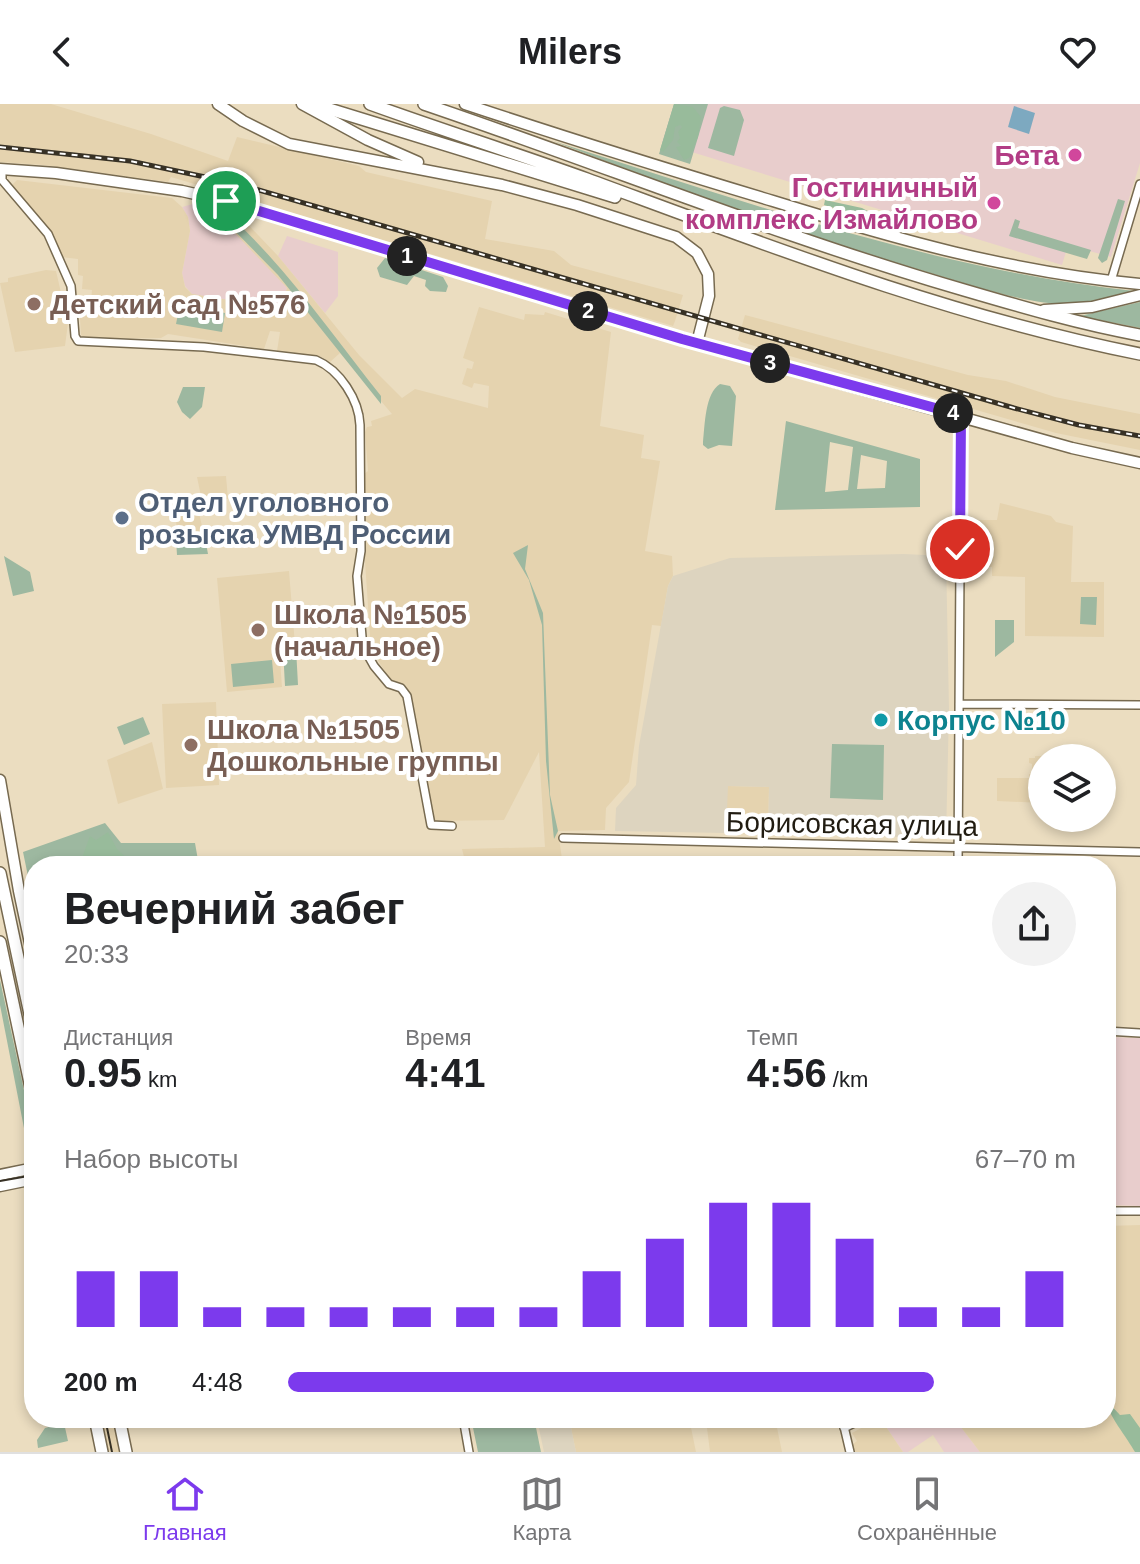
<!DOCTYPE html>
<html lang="ru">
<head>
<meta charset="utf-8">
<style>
	body { margin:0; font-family:Arial,sans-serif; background:#f2f2f2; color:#202124; height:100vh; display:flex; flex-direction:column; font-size:30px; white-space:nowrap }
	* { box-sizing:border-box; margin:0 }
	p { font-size:26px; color:#757577 }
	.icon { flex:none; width:44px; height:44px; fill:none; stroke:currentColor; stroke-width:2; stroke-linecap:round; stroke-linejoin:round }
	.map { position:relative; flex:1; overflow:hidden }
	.side { position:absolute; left:24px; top:752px; width:1092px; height:572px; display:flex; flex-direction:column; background:#fff; border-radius:32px; box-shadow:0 4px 12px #0003 }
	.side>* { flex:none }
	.controls { position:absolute; left:1028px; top:640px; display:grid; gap:16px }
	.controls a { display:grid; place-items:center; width:88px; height:88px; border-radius:50%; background:#fff; box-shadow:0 4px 12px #0003; font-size:40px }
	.pin { position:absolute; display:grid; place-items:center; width:68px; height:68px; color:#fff; margin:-34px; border:4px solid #fff; border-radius:50%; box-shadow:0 2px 8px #0007 }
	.km { position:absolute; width:40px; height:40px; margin:-20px; border-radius:50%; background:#222; color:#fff; font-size:22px; line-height:40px; text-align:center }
	.round { display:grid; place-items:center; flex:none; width:84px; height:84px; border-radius:42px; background:#f2f2f2 }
	.summary { display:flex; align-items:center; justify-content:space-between; height:136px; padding:0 40px }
	h1 { font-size:44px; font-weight:600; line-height:60px }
	.metrics { display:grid; grid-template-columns:repeat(3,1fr); gap:12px; height:136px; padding:8px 40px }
	.metrics div { display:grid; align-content:center }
	.metrics b { font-size:40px; font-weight:600 }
	.metrics small { font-size:22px; font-weight:400 }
	.metrics p { font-size:22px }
	.chart { height:224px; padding:16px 40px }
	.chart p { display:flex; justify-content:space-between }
	.chart svg { width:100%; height:144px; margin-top:8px; stroke:#7c3aed; stroke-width:6 }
	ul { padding:0 40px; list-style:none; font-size:26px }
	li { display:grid; grid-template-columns:128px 96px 1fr; align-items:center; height:60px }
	li i { height:20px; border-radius:10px; background:#7c3aed }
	header { display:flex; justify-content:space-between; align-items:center; height:104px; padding:0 40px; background:#fff; font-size:36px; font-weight:600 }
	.menu { display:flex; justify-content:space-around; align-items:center; height:112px; border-top:2px solid #e0e0e0; background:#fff; font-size:22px; color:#757577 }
	.menu a { display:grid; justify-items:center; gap:4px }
	.menu .on { color:#7c3aed }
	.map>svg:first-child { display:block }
	.commercial { fill:#e8cdcc }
	.built { fill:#e5d3af }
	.medical { fill:#ddd4bf }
	.green { fill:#9db8a0; fill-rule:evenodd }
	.forest { fill:#98bb9b }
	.water { fill:#7da9c0 }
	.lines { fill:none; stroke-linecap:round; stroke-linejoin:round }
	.street-casing { stroke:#776a50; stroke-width:10 }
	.secondary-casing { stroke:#776a50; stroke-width:13 }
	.primary-casing { stroke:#776a50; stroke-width:14 }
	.street { stroke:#fff; stroke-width:7 }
	.secondary { stroke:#fff; stroke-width:10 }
	.primary { stroke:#fff; stroke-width:11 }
	.tram { stroke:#373125; stroke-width:2 }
	.rail-casing { stroke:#373125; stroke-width:5 }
	.rail { stroke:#fff; stroke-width:2; stroke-dasharray:6; stroke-linecap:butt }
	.route-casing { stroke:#fff; stroke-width:16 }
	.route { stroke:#7c3aed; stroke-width:10 }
	.hotel-dot { fill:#d1479c; stroke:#fff; stroke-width:3 }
	.education-dot { fill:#8d6e63; stroke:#fff; stroke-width:3 }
	.service-dot { fill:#5c6f8a; stroke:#fff; stroke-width:3 }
	.culture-dot { fill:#0f9aa8; stroke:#fff; stroke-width:3 }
	.labels { text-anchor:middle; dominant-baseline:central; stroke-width:8; stroke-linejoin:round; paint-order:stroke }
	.hotel-label { font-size:28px; font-weight:bold; fill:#b23c85; stroke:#fff; text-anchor:end }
	.education-label { font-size:28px; font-weight:bold; fill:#785e54; stroke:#fff; text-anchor:start }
	.service-label { font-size:28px; font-weight:bold; fill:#4e5e75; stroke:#fff; text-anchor:start }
	.culture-label { font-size:28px; font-weight:bold; fill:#0d838f; stroke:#fff; text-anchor:start }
	.street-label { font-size:28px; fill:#201b11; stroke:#fff }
</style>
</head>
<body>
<header><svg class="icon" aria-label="back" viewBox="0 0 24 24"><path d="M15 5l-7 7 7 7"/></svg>Milers<svg class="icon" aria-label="heart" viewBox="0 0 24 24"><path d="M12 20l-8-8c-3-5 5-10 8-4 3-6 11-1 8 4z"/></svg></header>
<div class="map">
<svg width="1140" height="1348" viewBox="0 0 1140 1348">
	<rect width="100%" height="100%" fill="#ebddc0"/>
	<path class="commercial" d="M674,0H1140V59L1111,153L1068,141L1062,161L662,39Z
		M193,100L209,102L278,171L287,184L281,206L192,190L185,182L182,169L190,127L188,113L182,103Z
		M287,132L338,148V192L325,209L278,152Z
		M1106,933L1140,934V1102L1106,1101Z
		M880,1314H954L980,1348H944L933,1331L908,1348H903Z"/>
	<path class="built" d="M0,0H51L151,30L228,57L237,33L359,62L366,68L492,97L485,135L554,147L571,161L683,191L675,217L673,222L171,73L168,78L44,61L0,58Z
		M17,76L172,94L182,103L188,113L190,127L182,169L185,183L192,190L266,202L269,198L281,206L287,184L209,102L237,109L278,152L359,251L402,294L415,285L488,304L489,282L474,279L472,284L462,280L467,264L472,265L474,258L463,254L479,203L524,216L525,210L544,211L545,208L611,228L600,322L644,331L641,354L660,357L645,447L672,452L673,472L668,482L661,522L652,521L629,678L606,704L605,726L558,727L563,762L466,761L462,745L545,743L539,648L504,716L434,717L414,606L406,581L390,575L371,546L364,443L366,441L363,371L368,367L365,328L367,323L372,322L371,317L392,310L340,249L330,258L322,253L277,247L280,228L270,227L264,245L168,230L161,234L84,235L81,231L79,199L91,197L92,186L82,185L83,172L78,171V155L61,153L52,129L11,82Z
		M46,166L56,167L68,219L65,242L15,248L0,179L8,178V174Z
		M745,211L968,271L1006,277L1055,293L1140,310V346L1056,329L741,238L738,235Z
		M226,372L228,395L202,397L197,373Z
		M1000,399L1051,412L1056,418L1073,422L1071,478H1104V533L1025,532V473L992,472V463H977V416H997Z
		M175,401H197L204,430H177Z
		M289,467L295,541L279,543L282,583L227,588L217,474Z
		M216,598L219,681L166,684L162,600Z
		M152,638L163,685L118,700L107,656Z
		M1035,652H1046L1042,654V699L997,697V674H1029V670H1032V660L1029,659V654H1035Z
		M727,682L769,683L768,730L726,729Z
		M1140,1121V1348H980L954,1314H1106V1122Z
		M99,1314L113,1316L120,1348H106Z
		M569,1314H689L696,1348H576Z
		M702,1314H775L782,1348H710L707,1324Z
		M880,1314L903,1348H854L852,1341L857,1337L852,1329Z"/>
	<path class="medical" d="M904,450L946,452L949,606L946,734L768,730L769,683L728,682L726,729L615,727L616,704L636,681L639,642L668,482L673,472L730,454Z
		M569,1314L576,1348H544L537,1315Z"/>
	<path class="green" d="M674,0H708L690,60L659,50Z
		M724,2L740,6L744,16L734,52L708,44L720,4Z
		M553,37C744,97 935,166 1135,187C1114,193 1092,200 1069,200C1028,201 968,180 927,168C800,130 676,84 553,37Z
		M1118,95L1125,97L1107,156L1102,159L1098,154Z
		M230,112C287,164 333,232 381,292V300L278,171L222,114Z
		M1015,115L1020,117L1018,124L1091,146L1087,155L1009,132Z
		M385,154L443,173L448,182L446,188L430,187L425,182L426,176L414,172L407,181L380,173L377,164Z
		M1140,198V224L1080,212Z
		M180,200L225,209L222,228L176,220Z
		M720,280L730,282L736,292L732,342L719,341L708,345L703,341V338C705,321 705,289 720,280Z
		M183,283H205L202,303L190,315L182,308L177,298Z
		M786,317L920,355V403L775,406ZM830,338L853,343L848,386L825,388ZM861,351L887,357L885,384L857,385Z
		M205,434L208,450L177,451L176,435Z
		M528,441L525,465L543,509L550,691L558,727L554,735L546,657L542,521L529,476L513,449Z
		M4,452L30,468L34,487L13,492Z
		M1081,493H1097L1096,521L1080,520Z
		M995,516H1014V538L995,553Z
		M296,544L298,581L285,582L283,545Z
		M272,556L274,579L233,583L231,560Z
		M143,613L150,630L124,641L117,623Z
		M832,640L884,641L883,696L830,694Z
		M105,719L121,739H195L199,762H34V801L23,748Z
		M0,876L34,1032V1059L31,1060L0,901Z
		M471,1314H534L541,1348H478Z
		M64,1319L68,1337L38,1344L37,1336L45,1324Z"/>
	<path class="forest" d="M674,0L693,3L701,13L698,33L689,54L684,56L676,43L681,42L677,38L680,34L678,28L682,23L680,21L675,23L673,36L663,48L660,46Z
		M825,96L862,104L877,112L896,114L899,121L905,122L904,125L899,124L824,101Z
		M108,728L117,745L135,762H85L83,751L90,732L96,736Z
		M1106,1296L1120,1311L1130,1310L1140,1324V1348H1135C1128,1335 1106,1308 1106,1296Z"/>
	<path class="water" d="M1014,2L1035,9L1029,30L1008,23Z"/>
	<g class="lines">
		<defs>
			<path id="street" d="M2,65V76L48,130L71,182L75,232L78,237L204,243L316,256C340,266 359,296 360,321L361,447L357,472L362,533L365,546L374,562L389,580L401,584L407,592L431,721L452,722
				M1111,177L1140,80
				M959,600L1140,601
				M563,734L1140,748
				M958,762L961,311
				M1106,927L1140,929
				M1106,1107H1140
				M463,1314L469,1348
				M842,1314L850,1348
				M844,1324L864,1314"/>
			<path id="secondary" d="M218,0L243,17L289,40L502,81L577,101L676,133L697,149L708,170L709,192L697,239
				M302,0L368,36L418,58
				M465,0C567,34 670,66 773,97C896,135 1011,168 1140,180
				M0,65L56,69L182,87L226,97L682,235L1072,344L1140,359
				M1044,206L1092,203L1140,191
				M0,676L19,787L34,858
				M0,1071L34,1064
				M0,1082L34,1075"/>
			<path id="primary" d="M313,0L615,93
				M370,0C442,26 515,49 587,75C769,142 949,212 1140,250
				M424,0C604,61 781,133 964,186C1022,203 1080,220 1140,231
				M0,769L34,929
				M0,838L34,998
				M95,1314L102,1348
				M119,1314L126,1348"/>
		</defs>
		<use href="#street" class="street-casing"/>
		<use href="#secondary" class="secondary-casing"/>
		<use href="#primary" class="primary-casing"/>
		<use href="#street" class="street"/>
		<use href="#secondary" class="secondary"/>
		<use href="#primary" class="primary"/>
		<path class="tram" d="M0,1077L34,1071
			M105,1314L112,1348"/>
		<defs>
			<path id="rail" d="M0,43L130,57L238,80L1014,304L1079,321L1140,332"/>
		</defs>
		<use href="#rail" class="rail-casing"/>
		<use href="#rail" class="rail"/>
	</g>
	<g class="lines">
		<defs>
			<path id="route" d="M226,97L682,235L961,311L960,445"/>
		</defs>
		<use href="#route" class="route-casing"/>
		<use href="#route" class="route"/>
	</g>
	<g class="hotel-dot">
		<circle cx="1075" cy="51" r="8"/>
		<circle cx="994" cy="99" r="8"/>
	</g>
	<g class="education-dot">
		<circle cx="34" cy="200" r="8"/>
		<circle cx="258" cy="526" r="8"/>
		<circle cx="191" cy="641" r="8"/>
	</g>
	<circle class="service-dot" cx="122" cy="414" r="8"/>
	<circle class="culture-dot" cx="881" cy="616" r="8"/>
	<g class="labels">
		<g class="hotel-label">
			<text x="1059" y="51">Бета</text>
			<text x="978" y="83">Гостиничный<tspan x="978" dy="32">комплекс Измайлово</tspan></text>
		</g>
		<g class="education-label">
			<text x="50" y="200">Детский сад №576</text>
			<text x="274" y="510">Школа №1505<tspan x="274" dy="32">(начальное)</tspan></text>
			<text x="207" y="625">Школа №1505<tspan x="207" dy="32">Дошкольные группы</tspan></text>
		</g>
		<g class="service-label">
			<text x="138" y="398">Отдел уголовного<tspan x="138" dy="32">розыска УМВД России</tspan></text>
		</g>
		<g class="culture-label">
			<text x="897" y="616">Корпус №10</text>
		</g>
		<g class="street-label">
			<text transform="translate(852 720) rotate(1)">Борисовская улица</text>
		</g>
	</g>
</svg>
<div class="controls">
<a><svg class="icon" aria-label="layers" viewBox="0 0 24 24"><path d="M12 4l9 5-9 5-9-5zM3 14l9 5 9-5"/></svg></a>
</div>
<div class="pin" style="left:226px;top:97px;background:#1e9e55"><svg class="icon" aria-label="arrive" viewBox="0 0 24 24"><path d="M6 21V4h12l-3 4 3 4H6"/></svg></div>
<div class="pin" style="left:960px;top:445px;background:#d93025"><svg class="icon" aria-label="check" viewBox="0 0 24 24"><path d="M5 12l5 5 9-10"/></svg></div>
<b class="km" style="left:407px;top:152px">1</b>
<b class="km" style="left:588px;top:207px">2</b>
<b class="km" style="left:770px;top:259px">3</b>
<b class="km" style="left:953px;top:309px">4</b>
<section class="side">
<div class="summary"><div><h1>Вечерний забег</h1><p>20:33</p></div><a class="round"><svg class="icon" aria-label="share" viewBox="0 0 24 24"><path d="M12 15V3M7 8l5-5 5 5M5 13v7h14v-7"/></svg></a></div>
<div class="metrics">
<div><p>Дистанция</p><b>0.95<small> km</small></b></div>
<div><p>Время</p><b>4:41</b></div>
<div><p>Темп</p><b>4:56<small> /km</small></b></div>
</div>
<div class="chart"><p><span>Набор высоты</span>67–70 m</p>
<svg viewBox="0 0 160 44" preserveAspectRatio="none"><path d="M5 44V27M15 44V27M25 44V38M35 44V38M45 44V38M55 44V38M65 44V38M75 44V38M85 44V27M95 44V17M105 44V6M115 44V6M125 44V17M135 44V38M145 44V38M155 44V27"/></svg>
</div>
<ul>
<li><b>200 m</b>4:48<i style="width:82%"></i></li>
</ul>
</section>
</div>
<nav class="menu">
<a class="on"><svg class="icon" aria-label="home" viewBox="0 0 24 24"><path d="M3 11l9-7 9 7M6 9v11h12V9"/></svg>Главная</a>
<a><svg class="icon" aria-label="map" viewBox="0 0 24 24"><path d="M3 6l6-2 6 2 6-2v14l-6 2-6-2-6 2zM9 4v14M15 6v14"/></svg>Карта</a>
<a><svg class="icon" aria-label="saved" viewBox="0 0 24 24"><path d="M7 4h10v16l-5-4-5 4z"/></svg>Сохранённые</a>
</nav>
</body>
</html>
